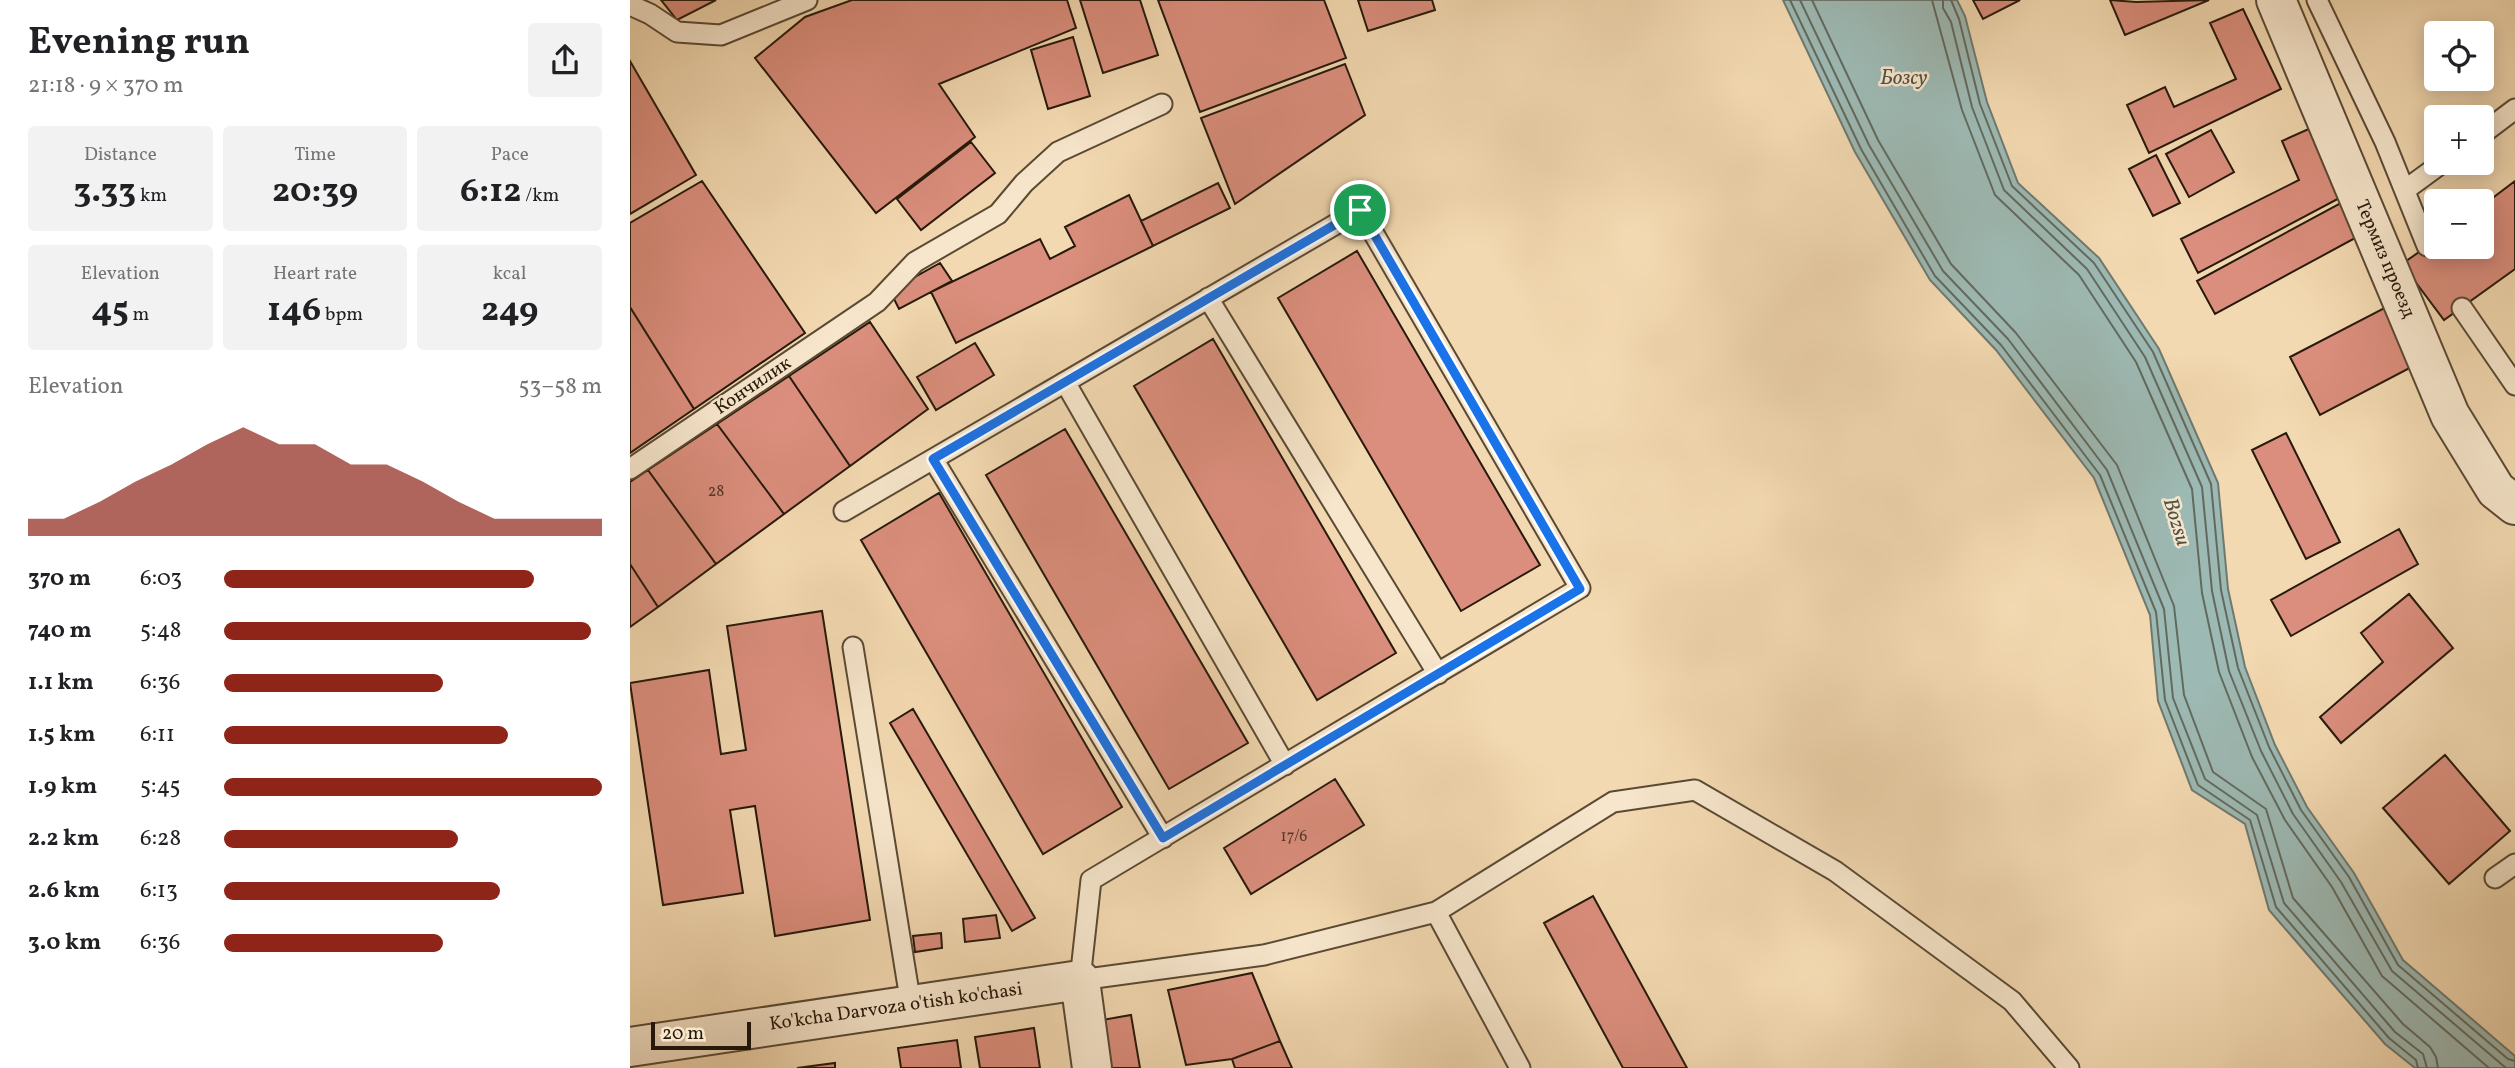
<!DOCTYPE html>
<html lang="en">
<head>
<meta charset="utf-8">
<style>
	body { margin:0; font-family:Vollkorn,serif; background:#f2f2f2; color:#202124; height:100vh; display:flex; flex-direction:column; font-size:26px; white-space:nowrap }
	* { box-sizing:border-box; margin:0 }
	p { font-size:23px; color:#757577 }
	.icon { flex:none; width:38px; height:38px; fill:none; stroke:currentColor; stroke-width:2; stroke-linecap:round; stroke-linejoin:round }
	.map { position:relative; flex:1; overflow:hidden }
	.sheet { display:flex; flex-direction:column; background:#fff; width:630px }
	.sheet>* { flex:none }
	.fabs { position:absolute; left:1794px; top:21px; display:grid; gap:14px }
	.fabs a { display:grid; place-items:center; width:70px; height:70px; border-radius:7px; background:#fff; box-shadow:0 4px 18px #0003; font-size:35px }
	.scale { position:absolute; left:21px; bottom:18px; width:100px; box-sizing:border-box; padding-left:7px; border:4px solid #271a0b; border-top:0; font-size:19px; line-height:24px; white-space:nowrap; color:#271a0b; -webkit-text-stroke:5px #f7e6cc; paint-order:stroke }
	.pin { position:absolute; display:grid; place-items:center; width:60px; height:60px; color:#fff; margin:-30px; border:4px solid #fff; border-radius:50%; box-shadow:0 2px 7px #0007 }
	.round { display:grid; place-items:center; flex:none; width:74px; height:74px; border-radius:7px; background:#f2f2f2 }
	.head { display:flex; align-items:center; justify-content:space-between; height:119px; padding:0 28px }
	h1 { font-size:38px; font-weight:700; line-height:52px }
	.stats { display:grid; grid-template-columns:repeat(3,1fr); gap:10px; height:119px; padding:7px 28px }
	.stats div { display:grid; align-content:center; border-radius:7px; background:#f2f2f2; text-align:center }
	.stats b { font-size:35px; font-weight:700 }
	.stats small { font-size:19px; font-weight:400 }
	.stats p { font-size:19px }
	.chart { height:196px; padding:14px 28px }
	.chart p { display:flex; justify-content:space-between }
	.chart svg { width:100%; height:126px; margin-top:7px; fill:#8f2418; opacity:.7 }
	ul { padding:0 28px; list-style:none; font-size:23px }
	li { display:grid; grid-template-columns:112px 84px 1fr; align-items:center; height:52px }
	li i { height:18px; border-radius:9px; background:#8f2418 }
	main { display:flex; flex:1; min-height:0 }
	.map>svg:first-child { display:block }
	.water { fill:#9db9b3; stroke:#6e7970; stroke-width:2 }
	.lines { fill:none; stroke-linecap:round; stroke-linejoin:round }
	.shore { stroke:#626a5f; stroke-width:2 }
	.building { fill:#db8e7d; stroke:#271a0b; stroke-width:2 }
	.service-casing { stroke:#5a4a34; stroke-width:23 }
	.minor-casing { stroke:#5a4a34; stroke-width:42 }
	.service { stroke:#f7e6cc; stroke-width:19 }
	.minor { stroke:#f7e6cc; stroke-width:38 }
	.route-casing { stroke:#fff; stroke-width:14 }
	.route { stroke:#1a73e8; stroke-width:9 }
	.labels { text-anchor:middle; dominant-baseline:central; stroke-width:5; stroke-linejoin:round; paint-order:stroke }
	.number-label { font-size:16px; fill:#543728 }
	.street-label { font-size:19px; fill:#271a0b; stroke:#f7e6cc }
	.water-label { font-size:21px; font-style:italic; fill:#505246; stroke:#f7e6cc }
</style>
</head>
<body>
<main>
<section class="sheet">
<div class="head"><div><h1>Evening run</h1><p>21:18 · 9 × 370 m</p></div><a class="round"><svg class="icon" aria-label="share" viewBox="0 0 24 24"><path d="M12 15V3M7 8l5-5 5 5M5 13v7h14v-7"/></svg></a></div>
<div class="stats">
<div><p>Distance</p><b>3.33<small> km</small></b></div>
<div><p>Time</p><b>20:39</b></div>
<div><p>Pace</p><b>6:12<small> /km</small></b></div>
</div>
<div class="stats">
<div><p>Elevation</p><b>45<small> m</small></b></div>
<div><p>Heart rate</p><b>146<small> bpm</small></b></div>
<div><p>kcal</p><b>249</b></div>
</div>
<div class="chart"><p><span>Elevation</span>53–58 m</p>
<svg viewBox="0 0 160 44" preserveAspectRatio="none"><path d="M0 44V38L10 38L20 32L30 25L40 19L50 12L60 6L70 12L80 12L90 19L100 19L110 25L120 32L130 38L140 38L150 38L160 38V44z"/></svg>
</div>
<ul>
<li><b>370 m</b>6:03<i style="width:82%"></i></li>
<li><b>740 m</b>5:48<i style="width:97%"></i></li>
<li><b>1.1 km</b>6:36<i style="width:58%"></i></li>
<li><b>1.5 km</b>6:11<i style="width:75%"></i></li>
<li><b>1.9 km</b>5:45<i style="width:100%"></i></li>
<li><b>2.2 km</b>6:28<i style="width:62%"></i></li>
<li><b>2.6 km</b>6:13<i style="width:73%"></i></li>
<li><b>3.0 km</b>6:36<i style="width:58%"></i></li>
</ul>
</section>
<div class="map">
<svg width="1885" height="1068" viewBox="0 0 1885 1068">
	<rect width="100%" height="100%" fill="#f3d9b1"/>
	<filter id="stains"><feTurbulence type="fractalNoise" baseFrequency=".00286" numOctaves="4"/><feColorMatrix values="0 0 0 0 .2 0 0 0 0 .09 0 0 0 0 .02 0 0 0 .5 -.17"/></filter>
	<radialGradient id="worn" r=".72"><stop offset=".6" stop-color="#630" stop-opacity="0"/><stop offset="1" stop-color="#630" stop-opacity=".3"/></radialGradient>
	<path class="water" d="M1153,0H1327L1335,16L1357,102L1388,183L1469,258L1529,349L1588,483L1598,589L1615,667L1645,745L1677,807L1724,873L1773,960L1885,1056V1068H1785L1755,1044L1639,910L1615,824L1562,790L1528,701L1520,615L1464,478L1366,350L1300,280L1225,152Z"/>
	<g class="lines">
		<path class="shore" d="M1160,0L1231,149L1305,276L1371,345L1470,475L1526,612L1535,700L1568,785L1620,820L1646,907L1759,1038L1786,1060L1788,1068
			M1170,0L1239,145L1313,271L1378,339L1477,470L1534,609L1543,698L1575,779L1627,815L1654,903L1765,1032L1793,1054L1797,1068
			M1182,0L1248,140L1321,264L1386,333L1487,465L1544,606L1554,695L1583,772L1636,809L1663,898L1773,1024L1800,1047L1806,1057L1808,1068
			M1302,0L1332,110L1365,195L1449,275L1506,362L1562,489L1572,593L1589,672L1622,757L1655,820L1702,887L1752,976L1859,1068
			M1313,0V8L1321,22L1342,107L1374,190L1457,269L1515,357L1572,487L1582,591L1599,671L1631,751L1663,814L1711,882L1762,971L1876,1068
			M1321,0L1329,19L1350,104L1382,186L1464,263L1523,352L1581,484L1591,590L1608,668L1639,747L1671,810L1719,877L1768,965L1878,1059L1885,1061"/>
	</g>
	<path class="building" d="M31,0H86L47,20Z
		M222,0H437L446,28L309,84L345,137L246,213L125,58L175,17Z
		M450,0H510L528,55L473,73Z
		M528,0H694L716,58L570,112Z
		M728,0H802L805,10L738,31Z
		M1343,0H1390L1353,19Z
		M1480,0L1506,2L1579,0L1495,35Z
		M1613,9L1651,89L1519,153L1497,105L1535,87L1544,107L1606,79L1580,23Z
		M443,37L460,96L418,109L401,50Z
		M0,61L66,175L0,214Z
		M715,64L735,115L605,204L571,118Z
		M1683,127L1717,194L1568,273L1551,239L1669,180L1652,141Z
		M1581,130L1604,172L1559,197L1536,154Z
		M341,142L365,173L291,230L267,199Z
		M1526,155L1550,203L1523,216L1499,169Z
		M72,181L175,333L64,409L0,307V223Z
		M1885,181V269L1814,320L1772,264L1806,240V247H1852V206Z
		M588,183L600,208L523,246L511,221Z
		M499,195L523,246L326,343L301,292L410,239L420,259L445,246L435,227Z
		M1720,198L1738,231L1585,314L1567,281Z
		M727,251L910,565L831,611L648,298Z
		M310,263L322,281L269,309L260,291Z
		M1764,303L1793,361L1690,415L1660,357Z
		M0,307L64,409L0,453Z
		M240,322L298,409L220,466L159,376Z
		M583,339L766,653L687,700L504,386Z
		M345,343L364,375L306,410L287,377Z
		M159,376L220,466L154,514L87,424Z
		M87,424L154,514L86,564L18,470Z
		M435,429L618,743L539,789L356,475Z
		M1656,433L1710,542L1676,559L1622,450Z
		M18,470L86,564L28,607L0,564V482Z
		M309,493L492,807L413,854L231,540Z
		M1769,529L1788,564L1661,636L1641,600Z
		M0,564L28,607L0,627Z
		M1779,594L1823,648L1711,743L1690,717L1753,662L1731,633Z
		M192,611L240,920L145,936L125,806L100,810L113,893L33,905L0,683L79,670L91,754L116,750L97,626Z
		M283,709L405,918L382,931L260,723Z
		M1815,755L1880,831L1819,884L1753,808Z
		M705,779L734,825L621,894L594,848Z
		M963,896L1057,1068H993L914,923Z
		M366,915L370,938L335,942L333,919Z
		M311,933L312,948L285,952L283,936Z
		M622,973L650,1041L602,1059L556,1065L538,990Z
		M501,1015L510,1068H480L472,1020Z
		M404,1028L410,1068H350L345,1037Z
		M327,1040L331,1068H271L268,1048Z
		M650,1041L662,1068H605L602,1059Z
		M205,1063V1068H167Z"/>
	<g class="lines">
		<defs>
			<path id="service" d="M1687,0L1755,142L1797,246
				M0,5L20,14L47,32L91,35L177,0
				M1852,134L1885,109
				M1775,190L1812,163
				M578,298L808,674
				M1832,308L1885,385
				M435,382L655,765
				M303,459L533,838
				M0,469L247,302L285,262L368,214L394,183L428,152L532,104
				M214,511L730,210L950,588L461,880L450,980L634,955L806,912L983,802L1065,790L1205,871L1382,1001L1439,1068
				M223,647L281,1005
				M1865,878L1885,864
				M806,912L890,1068"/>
			<path id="minor" d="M1646,0L1820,415L1866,490L1885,505
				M0,1047L450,980L462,1068"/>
		</defs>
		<use href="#service" class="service-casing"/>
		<use href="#minor" class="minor-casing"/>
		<use href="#service" class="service"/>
		<use href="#minor" class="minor"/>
	</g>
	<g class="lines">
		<defs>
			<path id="route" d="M730,210L950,589L533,838L303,459Z"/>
		</defs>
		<use href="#route" class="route-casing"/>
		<use href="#route" class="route"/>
	</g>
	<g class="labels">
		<g class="number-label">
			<text x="86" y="492">28</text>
			<text x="664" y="837">17/6</text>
		</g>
		<g class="street-label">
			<text transform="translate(1755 259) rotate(67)">Термиз проезд</text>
			<text transform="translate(123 386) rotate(-34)">Кончилик</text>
			<text transform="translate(266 1007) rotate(-8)">Ko'kcha Darvoza o'tish ko'chasi</text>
		</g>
		<g class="water-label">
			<text x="1274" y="78">Бозсу</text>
			<text transform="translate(1546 522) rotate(73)">Bozsu</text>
		</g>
	</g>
	<rect width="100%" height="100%" filter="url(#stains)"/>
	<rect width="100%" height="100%" fill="url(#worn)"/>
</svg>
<div class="fabs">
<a><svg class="icon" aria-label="locate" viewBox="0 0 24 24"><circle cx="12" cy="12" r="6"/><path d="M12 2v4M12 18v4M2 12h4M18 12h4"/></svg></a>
<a>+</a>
<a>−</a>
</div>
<div class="scale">20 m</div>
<div class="pin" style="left:730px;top:210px;background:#1e9e55"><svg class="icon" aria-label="arrive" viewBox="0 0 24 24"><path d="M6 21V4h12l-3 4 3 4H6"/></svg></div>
</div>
</main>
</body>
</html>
